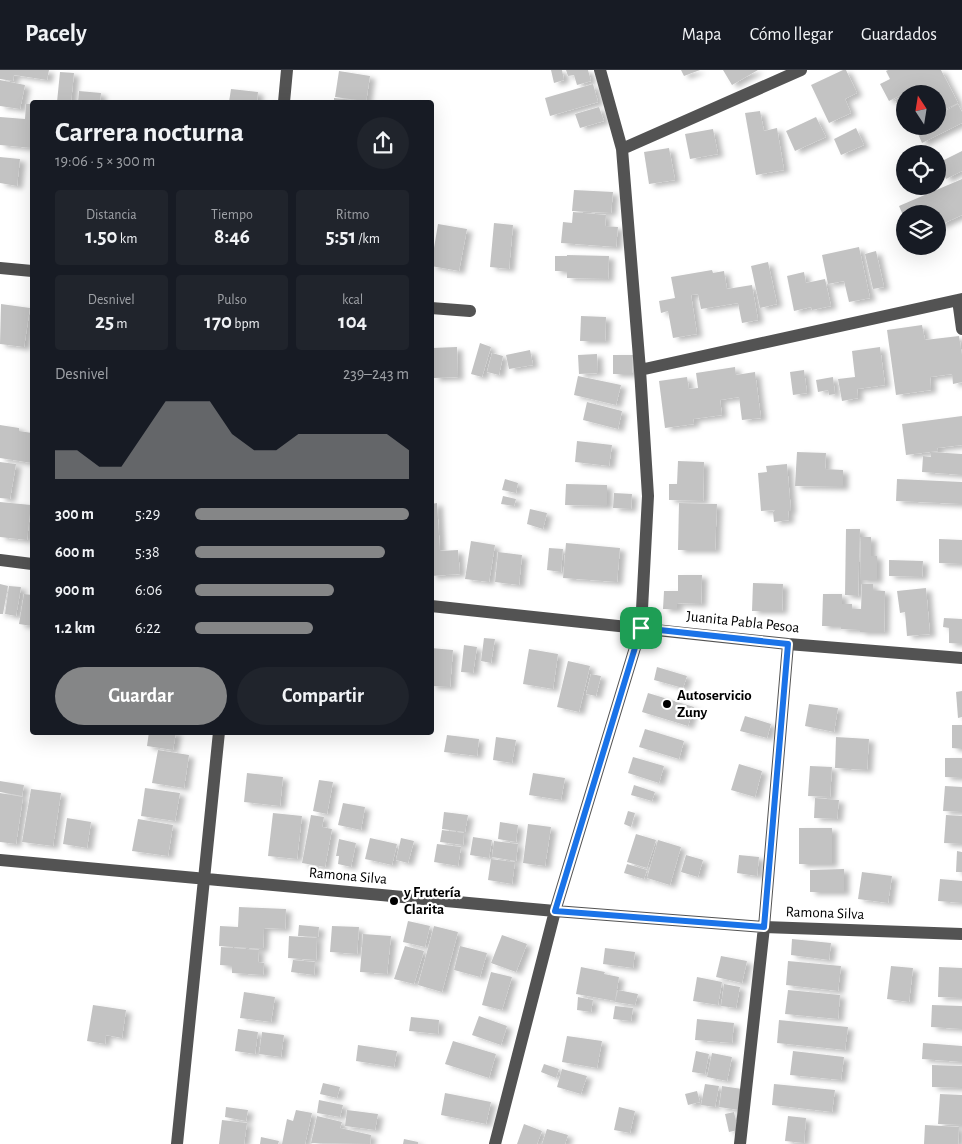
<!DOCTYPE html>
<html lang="es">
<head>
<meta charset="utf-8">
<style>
	body { margin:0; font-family:"Alegreya Sans",sans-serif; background:#20242c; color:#f1f3f6; height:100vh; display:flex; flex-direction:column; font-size:19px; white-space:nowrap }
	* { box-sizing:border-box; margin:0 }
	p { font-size:16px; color:#9ea1a6 }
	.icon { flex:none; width:28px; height:28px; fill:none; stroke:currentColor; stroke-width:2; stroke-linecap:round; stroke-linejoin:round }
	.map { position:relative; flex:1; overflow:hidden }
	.side { position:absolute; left:30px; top:30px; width:404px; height:635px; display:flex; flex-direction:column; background:#171b24; border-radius:5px; box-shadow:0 5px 20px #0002 }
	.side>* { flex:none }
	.needle { width:32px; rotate:348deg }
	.controls { position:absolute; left:896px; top:15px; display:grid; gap:10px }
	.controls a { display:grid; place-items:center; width:50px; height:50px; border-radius:50%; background:#171b24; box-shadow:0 5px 20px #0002; font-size:25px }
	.pin { position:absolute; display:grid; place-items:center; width:42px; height:42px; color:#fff; margin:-21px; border-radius:10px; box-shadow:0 2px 8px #0006 }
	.round { display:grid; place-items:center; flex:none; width:52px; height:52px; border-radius:26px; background:#20242c }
	.overview { display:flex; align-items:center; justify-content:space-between; height:85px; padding:0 25px }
	h1 { font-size:28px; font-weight:700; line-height:38px }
	.figures { display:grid; grid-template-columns:repeat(3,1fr); gap:8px; height:85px; padding:5px 25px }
	.figures div { display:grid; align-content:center; border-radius:5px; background:#20242c; text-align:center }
	.figures b { font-size:21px; font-weight:700 }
	.figures small { font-size:14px; font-weight:400 }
	.figures p { font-size:14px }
	.chart { height:140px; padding:10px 25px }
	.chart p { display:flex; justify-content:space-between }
	.chart svg { width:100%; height:90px; margin-top:5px; fill:#858687; opacity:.7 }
	.action { display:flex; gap:10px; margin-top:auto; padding:10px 25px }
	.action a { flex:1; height:58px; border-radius:30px; background:#858687; color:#fff; font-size:20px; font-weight:700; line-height:58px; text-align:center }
	.action a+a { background:#20242c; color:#f1f3f6 }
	ul { padding:0 25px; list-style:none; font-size:16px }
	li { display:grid; grid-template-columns:80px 60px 1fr; align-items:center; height:38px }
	li i { height:12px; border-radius:6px; background:#858687 }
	header { display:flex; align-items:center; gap:30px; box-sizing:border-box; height:70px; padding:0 25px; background:#171b24; border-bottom:1px solid #363941 }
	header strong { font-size:24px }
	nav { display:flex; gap:28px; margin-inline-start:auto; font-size:18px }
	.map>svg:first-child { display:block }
	.building { fill:#c3c3c3; filter:url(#shadow) }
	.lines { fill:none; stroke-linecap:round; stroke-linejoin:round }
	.minor { stroke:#535353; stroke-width:12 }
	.route-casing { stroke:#fff; stroke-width:10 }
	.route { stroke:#1a73e8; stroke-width:6 }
	.poi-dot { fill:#000; stroke:#fff; stroke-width:2 }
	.labels { text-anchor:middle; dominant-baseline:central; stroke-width:4.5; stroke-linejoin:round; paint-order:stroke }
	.street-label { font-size:15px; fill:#000; stroke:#fff }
	.poi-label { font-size:15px; font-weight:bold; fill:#000; stroke:#fff; text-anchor:start }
</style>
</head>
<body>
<header>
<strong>Pacely</strong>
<nav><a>Mapa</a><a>Cómo llegar</a><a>Guardados</a></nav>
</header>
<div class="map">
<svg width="962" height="1074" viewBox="0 0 962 1074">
	<defs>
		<filter id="shadow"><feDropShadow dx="5.5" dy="3" stdDeviation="2.5" flood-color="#0004"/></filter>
	</defs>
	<rect width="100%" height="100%" fill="#fff"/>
	<path class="building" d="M0,0H49L47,10L14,5L13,11L0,9Z
		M551,0H562L564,10L554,13Z
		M566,0H588L591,11L577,15L574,5L568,6Z
		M681,0H700L684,6Z
		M723,0H758L732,15Z
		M843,0H846L857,23L845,29L851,43L829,53L811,15Z
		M888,0H941L958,33L938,43V24H910L909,21L889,31L880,14L890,9L886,1Z
		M339,1L370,6L366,32H364V31L335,27Z
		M60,2L74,3L71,32H57Z
		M0,10L25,15L20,39L0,36Z
		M593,14L598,32L550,46L545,28Z
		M231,19L258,22L257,32H229Z
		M79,21L101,23L100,32H78Z
		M905,25V47L904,48L895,30Z
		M334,28L364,31V32H334Z
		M26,34H32V78L0,75V47L25,49Z
		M958,34L962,42V53L922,73L916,59L921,56H938V45Z
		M599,37L604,51L580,58L575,44Z
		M760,41L764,61L777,58L784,100L756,105L745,43Z
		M816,47L826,67L795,81L786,61Z
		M856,58L864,75L841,85L834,69Z
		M713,59L718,84L690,89L685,64Z
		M669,78L675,110L649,114L644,82Z
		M962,81V101L946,109L938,93Z
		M0,87L20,89L17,116L0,113Z
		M962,109V145L938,156V144H905V150L899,136Z
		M574,120L613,122L611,143L572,141Z
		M573,142L606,145L605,156L618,157L616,177L561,173L563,152L572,153Z
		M494,153L513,155L509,199L490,197Z
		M438,154L467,159L459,201L431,196Z
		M859,177L870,228L849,232L844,211L828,214L822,185Z
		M876,181L884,217L873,219L865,184Z
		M567,185L609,186L608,209L567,208V201H555V186H567Z
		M768,192L777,234L760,238L751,196Z
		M712,200L713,203L724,201L727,219L752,215L758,250L742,253L738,233L701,239L698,224L691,225L697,264L673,268L668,241L661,243L659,231L675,228L671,207Z
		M804,202L806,213L825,209L831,236L812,240L811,237L794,241L787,206Z
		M1,234L30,238L24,277L0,274Z
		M581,246L606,247L605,271H580Z
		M922,255L925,270L959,266L962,285V312L953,314L952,304L930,307L931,320L896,325L887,260Z
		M480,273L491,277L482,307L471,304Z
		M457,277L458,307L434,308L432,278Z
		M880,277L885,315L857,319L858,328L842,331L838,309L855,307L852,281Z
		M530,280L533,295L509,299L506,285Z
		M492,283L503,286L499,305L487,302Z
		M597,284L598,303L579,304L578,285Z
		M613,285H633L632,304H613Z
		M735,297L736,305L755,302L761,348L742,350L739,327L720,330L722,345L693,349L694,354L665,358L659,311L687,307L689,319L698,318L696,303Z
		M804,300L807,323L793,325L790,302Z
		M578,306L621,315L616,335L574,325Z
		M833,307L835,324L829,325L828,320L818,322L816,310Z
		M587,332L622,341L618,359L583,350Z
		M962,346V375L937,378L938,381L906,385L902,354Z
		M0,355L19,358V361L32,363V393L0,388Z
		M577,371L612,375L609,396L575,392Z
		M797,382L826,383L825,399L843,400V417L795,416Z
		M931,382L962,384V405L922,402L923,386L931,387Z
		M678,391L704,392L703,431L669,430V414H677Z
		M0,392L16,394L10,429L0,428Z
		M787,394L791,441H788L789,450L774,452L773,442L775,440L761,441L758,403L767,402L766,396Z
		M505,409L518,413L516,423L502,420Z
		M897,409L962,412V434L896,431Z
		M566,414L607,415V436L565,435Z
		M614,423L632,424L631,439L613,438Z
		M503,426L516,429L514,436L501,434Z
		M0,432L31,435L27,470L0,467Z
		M437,433L440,481L458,480L460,504L431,506V434Z
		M679,433L717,434L715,480H678Z
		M530,439L547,443L543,459L527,454Z
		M846,459H860L858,526L845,525Z
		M861,467H871V486H877V510H860Z
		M939,469L962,470V494L939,493Z
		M471,471L495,475L489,512L465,509Z
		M566,473L620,478L617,512L563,508Z
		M549,478L563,479L561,502L547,500Z
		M498,482L522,485L519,515L495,512Z
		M889,490L923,491L922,507L889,506Z
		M678,505H702L701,534L677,533V539H663L664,521H678Z
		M753,513L783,514L782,541H752Z
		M0,514L8,516L3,544H0Z
		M862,514H873V520L885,521L884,562H860V560L841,559V556H822L823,524H842V534H852V539H861Z
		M9,516L21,517L16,546L5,544Z
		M926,518L930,564L907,566L905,542L900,543L897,521Z
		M24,524L32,525V556L19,554Z
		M944,548L962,549V574L949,573V558L943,557Z
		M484,568L495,569L491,593L481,591Z
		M464,575L477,577L473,603L461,602Z
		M431,578L453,580L450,617L431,616Z
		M529,579L558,584L553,619L523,614Z
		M568,591L590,596L579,642L557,637Z
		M657,597L687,606L683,618L654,610Z
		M591,604L601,606L596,626L586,624Z
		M962,621V647L958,648L956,622Z
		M648,623L694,637L688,656L642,642Z
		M809,634L838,638L834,662L805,656Z
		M745,646L771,654L767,668L740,661Z
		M952,655H962V679L952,678Z
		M645,659L684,671L679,689L639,677Z
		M149,662H176L173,680L147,676Z
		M447,665L479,669L477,686L444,682Z
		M496,667L516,670L512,693L493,690Z
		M836,667L869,669L867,700L835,698Z
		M158,680L189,685L184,718L152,713Z
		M633,687L664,696L659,713L628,703Z
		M945,688H962V708L945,707Z
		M739,694L762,701L755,727L731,720Z
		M810,696L832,697L830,727L808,726Z
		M247,703L283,707L280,736L244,732Z
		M533,703L565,708L561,730L529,725Z
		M319,710L333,712L327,744L313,741Z
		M0,711L24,715L22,726L0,722Z
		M634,715L655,722L652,731L631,725Z
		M945,716L962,717V742L943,741Z
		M145,718L180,723L175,751L141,746Z
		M31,719L61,723L53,776L22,772Z
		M0,723L23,727L16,774L0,772Z
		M815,728L839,730L837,749L814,748Z
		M343,733L365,737L361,760L338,755Z
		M628,741L635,743L631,757L624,754Z
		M444,742L468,745L465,762L442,759Z
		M273,743L302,746L297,789L268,786Z
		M311,745L324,747L322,757L332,759L325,797L302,793Z
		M946,745L962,746V774L944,773Z
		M67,748L91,752L87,778L63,774Z
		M138,749L173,755L168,786L132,781Z
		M500,752L518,755L516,772L498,769Z
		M528,754L551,757L545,796L523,793Z
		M799,758H832V794H799Z
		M442,760L464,763L463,775L440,772Z
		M636,764L656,770L647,798L627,792Z
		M473,767L492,770L489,788L470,785Z
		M370,768L397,774L392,795L365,789Z
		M401,768L414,771L408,793L396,790Z
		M339,769L356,773L351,797L338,794L339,786H336Z
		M658,770L681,777L670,815L647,808Z
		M494,771L518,774L516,791L492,787Z
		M437,774L461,777L458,796L434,792Z
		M957,781L962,782V802H956Z
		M686,785L703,790L698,807L681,802Z
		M739,785L759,787L757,806L737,803Z
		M491,789L515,792L512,814L488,810Z
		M627,794L647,800L644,809L624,803Z
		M844,799V822H810V800Z
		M862,802L892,806L888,833L858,829Z
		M940,809L962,811V833L938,831Z
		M239,837L286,839L285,859L264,858L263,879L219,876L220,856L238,857Z
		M408,851L430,856L425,877L403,872Z
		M299,855L319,857L318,867L298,866Z
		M332,856L359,857L357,884L330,882Z
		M434,856L458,862L442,922L418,915Z
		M363,864L391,866L387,904L360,902Z
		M502,865L527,874L516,902L491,893Z
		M289,866L317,868L316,890L288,888Z
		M792,869L831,873L829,890L791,885Z
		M405,876L424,881L414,914L394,909Z
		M460,876L487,883L480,907L454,900Z
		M221,877L259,880L258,892L264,893L263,905L232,903V896L220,895Z
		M605,878L635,882L633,898L603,894Z
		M721,886L747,891L742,913L716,907Z
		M293,890L315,892L314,905L291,902Z
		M788,891L841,896L838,921L786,915Z
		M891,896L913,898L909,932L887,929Z
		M581,897L605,902L604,904L619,907L615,931L576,924Z
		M939,897L962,898V928L938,927Z
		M491,902L512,907L502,940L482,935Z
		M697,907L722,912L718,935L693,931Z
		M724,914L740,917L736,938L721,936Z
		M618,920L638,924L635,935L615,932Z
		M788,920L840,925L838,949L785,944Z
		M244,922L275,927L271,952L240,948Z
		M578,927L593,930L591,942L577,940Z
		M93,935L126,940L122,968L106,965L105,974L87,971Z
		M932,935L962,936V959L931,957Z
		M615,936L633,938L631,951L613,949Z
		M479,946L507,956L501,975L472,965Z
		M411,947L439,950L438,964L409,961Z
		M697,949L734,953L732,973L695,970Z
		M779,950L848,957L845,980L777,973Z
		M238,959L258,962L255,984L235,981Z
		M262,962L284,965L281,987L259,984Z
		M567,966L602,971L597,998L562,992Z
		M453,971L496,984L489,1008L445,994Z
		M923,973L962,976V992L922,989Z
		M358,975L397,981L394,997L356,991Z
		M696,981L709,984L705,1004L692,1002Z
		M793,981L844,987L841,1010L790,1005Z
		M712,983L732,987L727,1011L707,1007Z
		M544,994L559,999L556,1008L541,1002Z
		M932,995L962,996V1018L932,1017Z
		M562,999L587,1006L581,1024L557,1017Z
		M323,1013L340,1017L337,1028L320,1024Z
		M705,1014L719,1016L715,1037L701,1035Z
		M774,1014L835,1020L832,1042L772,1035Z
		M722,1016L742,1019L739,1040L719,1037Z
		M697,1021L700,1032L688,1035L685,1024Z
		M445,1023L491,1032L486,1054L441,1045Z
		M940,1024L962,1025V1055L938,1054Z
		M319,1030L343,1035L340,1047L317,1043Z
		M226,1037L248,1040L246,1051L225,1047Z
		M619,1037L635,1041L630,1063L614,1060Z
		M296,1040L312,1043L305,1074H282L287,1049L293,1051Z
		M347,1040L378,1044L375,1060L345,1056Z
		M734,1042L738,1060L729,1062L725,1044Z
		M317,1046L342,1052L340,1058L371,1065L370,1074L311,1073Z
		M788,1046L806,1048L804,1073L785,1071Z
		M222,1050L247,1053L244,1074H219Z
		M524,1054L542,1061L537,1074H517Z
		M925,1055L959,1057L958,1074H924Z
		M547,1059L568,1065L565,1074H542Z
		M261,1067L279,1071L278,1074H260Z
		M404,1069L418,1072V1074H403Z"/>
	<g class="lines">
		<path class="minor" d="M284,32L287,0
			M622,79L801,0
			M0,198L32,201
			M958,230L962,259
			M431,238L470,241
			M640,300L962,229
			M0,490L32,494
			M431,536L788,574L962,588
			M0,790L555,841L764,857L962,864
			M177,1074L219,662
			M495,1074L555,841L641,558L648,426L640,300L622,79L600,0
			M740,1074L764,857L788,574"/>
	</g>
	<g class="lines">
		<defs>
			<path id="route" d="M641,558L788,574L764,857L555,841Z"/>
		</defs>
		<use href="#route" class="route-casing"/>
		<use href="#route" class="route"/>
	</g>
	<g class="poi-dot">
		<circle cx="667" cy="634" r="5"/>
		<circle cx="394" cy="831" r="5"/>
	</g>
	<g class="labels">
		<g class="street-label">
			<text transform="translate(743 552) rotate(6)">Juanita Pabla Pesoa</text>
			<text transform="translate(348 806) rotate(5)">Ramona Silva</text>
			<text transform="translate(825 843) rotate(2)">Ramona Silva</text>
		</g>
		<g class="poi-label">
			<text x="677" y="625">Autoservicio<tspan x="677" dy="17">Zuny</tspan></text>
			<text x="404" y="822">y Frutería<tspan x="404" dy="17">Clarita</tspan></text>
		</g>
	</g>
</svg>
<div class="controls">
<a><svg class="needle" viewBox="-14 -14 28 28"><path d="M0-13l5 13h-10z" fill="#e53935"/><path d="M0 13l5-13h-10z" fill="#9ea1a6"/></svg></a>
<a><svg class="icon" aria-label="locate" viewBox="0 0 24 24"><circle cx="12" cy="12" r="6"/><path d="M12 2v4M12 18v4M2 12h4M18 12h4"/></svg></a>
<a><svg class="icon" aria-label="layers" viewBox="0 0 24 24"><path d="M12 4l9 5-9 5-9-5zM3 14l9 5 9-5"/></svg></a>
</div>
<div class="pin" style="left:641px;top:558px;background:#1e9e55"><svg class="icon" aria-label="arrive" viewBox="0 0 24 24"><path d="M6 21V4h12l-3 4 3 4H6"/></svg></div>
<section class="side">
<div class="overview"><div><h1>Carrera nocturna</h1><p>19:06 · 5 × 300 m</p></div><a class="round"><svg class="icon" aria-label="share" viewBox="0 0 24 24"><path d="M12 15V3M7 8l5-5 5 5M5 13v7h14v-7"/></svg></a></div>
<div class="figures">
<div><p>Distancia</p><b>1.50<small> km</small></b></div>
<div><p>Tiempo</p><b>8:46</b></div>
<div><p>Ritmo</p><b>5:51<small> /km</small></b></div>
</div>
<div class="figures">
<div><p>Desnivel</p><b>25<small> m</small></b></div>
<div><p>Pulso</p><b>170<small> bpm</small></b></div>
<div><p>kcal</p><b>104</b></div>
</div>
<div class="chart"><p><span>Desnivel</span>239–243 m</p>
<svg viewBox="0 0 160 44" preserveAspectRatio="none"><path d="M0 44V30L10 30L20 38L30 38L40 22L50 6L60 6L70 6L80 22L90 30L100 30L110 22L120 22L130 22L140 22L150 22L160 30V44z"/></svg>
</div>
<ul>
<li><b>300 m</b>5:29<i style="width:100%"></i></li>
<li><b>600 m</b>5:38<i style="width:89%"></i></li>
<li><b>900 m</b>6:06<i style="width:65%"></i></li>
<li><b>1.2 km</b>6:22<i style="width:55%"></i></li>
</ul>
<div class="action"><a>Guardar</a><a>Compartir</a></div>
</section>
</div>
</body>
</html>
